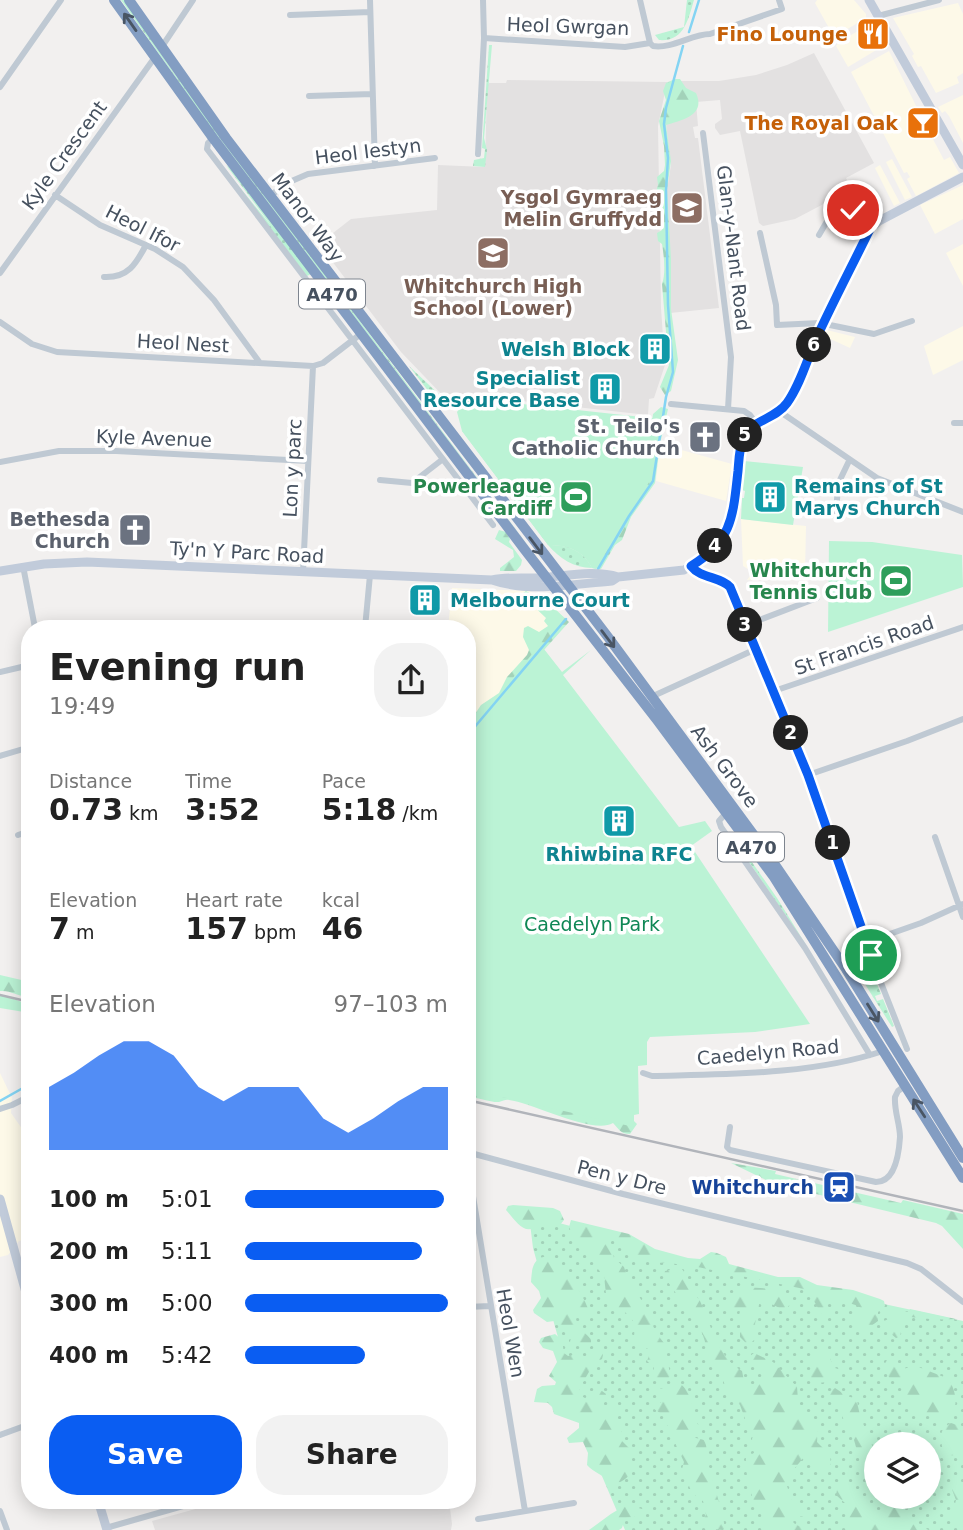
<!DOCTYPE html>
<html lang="en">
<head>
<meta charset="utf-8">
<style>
	body { margin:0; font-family:"DejaVu Sans",sans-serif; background:#f2f2f2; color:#222; height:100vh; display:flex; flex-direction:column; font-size:26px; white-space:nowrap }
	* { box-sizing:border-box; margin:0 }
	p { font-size:23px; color:#767676 }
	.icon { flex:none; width:38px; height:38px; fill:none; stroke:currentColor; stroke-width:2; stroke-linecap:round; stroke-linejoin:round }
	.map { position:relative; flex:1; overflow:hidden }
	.sheet { position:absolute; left:21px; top:620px; width:455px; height:889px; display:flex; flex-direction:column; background:#fff; border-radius:28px; box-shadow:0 4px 18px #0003 }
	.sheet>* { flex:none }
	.tools { position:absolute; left:864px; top:1432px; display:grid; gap:14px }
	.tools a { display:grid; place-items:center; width:77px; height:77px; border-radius:50%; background:#fff; box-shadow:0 4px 18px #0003; font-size:35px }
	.pin { position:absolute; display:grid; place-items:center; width:60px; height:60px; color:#fff; margin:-30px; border:4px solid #fff; border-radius:50%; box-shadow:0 2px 7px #0007 }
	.km { position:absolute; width:35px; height:35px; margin:-18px; border-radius:50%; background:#222; color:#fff; font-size:19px; line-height:35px; text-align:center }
	.round { display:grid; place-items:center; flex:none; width:74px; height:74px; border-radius:28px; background:#f2f2f2 }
	.summary { display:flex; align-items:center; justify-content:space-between; height:119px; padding:0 28px }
	h1 { font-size:38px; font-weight:700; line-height:52px }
	.figures { display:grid; grid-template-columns:repeat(3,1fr); gap:10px; height:119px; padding:7px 28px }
	.figures div { display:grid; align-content:center }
	.figures b { font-size:30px; font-weight:700 }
	.figures small { font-size:19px; font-weight:400 }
	.figures p { font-size:19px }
	.chart { height:196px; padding:14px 28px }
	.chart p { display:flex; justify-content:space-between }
	.chart svg { width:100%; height:126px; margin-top:7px; fill:#0a5df2; opacity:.7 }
	.button { display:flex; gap:14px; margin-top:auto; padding:14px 28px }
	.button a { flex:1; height:80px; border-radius:28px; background:#0a5df2; color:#fff; font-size:28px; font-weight:700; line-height:80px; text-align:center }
	.button a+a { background:#f2f2f2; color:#222 }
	ul { padding:0 28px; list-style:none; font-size:23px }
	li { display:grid; grid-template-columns:112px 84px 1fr; align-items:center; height:52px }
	li i { height:18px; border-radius:9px; background:#0a5df2 }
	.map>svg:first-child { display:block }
	.commercial { fill:#fdf9e8 }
	.education { fill:#e3e1e1 }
	.grass { fill:url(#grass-dots); fill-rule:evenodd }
	.forest { fill:url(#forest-firs) }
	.park { fill:#bbf3d5 }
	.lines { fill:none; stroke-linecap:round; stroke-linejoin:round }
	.stream { stroke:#84d4f3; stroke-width:2.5 }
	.street { stroke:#bfc9d3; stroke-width:6 }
	.secondary { stroke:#c1cbda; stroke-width:9 }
	.highway { stroke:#839dc2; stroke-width:10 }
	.rail { stroke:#b1b4ba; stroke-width:2.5 }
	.oneway { stroke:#495564 }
	.route-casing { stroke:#fff; stroke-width:14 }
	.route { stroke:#0a5df2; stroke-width:9 }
	.labels { text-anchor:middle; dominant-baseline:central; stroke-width:7; stroke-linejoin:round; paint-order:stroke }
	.shield { fill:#fff; stroke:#7e858f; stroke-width:2 }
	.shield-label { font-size:18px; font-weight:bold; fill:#46515f }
	.street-label { font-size:19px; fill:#46515f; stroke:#fff }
	.food-label { font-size:19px; font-weight:bold; fill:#c56008; stroke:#fff; text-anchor:end }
	.education-label { font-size:19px; font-weight:bold; fill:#785e54; stroke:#fff; text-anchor:end }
	.culture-label { font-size:19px; font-weight:bold; fill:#0d838f; stroke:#fff; text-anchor:end }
	.worship-label { font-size:19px; font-weight:bold; fill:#5b616d; stroke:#fff; text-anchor:end }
	.leisure-label { font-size:19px; font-weight:bold; fill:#27864d; stroke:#fff; text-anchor:end }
	.park-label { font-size:19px; fill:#0f8755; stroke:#fff }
	.transit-label { font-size:19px; font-weight:bold; fill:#164399; stroke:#fff; text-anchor:end }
</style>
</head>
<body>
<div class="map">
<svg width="963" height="1530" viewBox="0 0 963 1530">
	<defs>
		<pattern id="grass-dots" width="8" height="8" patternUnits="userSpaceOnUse" patternTransform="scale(1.75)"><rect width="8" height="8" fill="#bbf3d5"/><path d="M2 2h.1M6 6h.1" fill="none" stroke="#a2d2b9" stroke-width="1.8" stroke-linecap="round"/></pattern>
		<pattern id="forest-firs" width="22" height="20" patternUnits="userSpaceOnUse" patternTransform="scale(1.75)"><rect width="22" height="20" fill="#bbf3d5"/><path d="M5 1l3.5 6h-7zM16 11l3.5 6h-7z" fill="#a2d2b9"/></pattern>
	</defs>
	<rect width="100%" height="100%" fill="#f2f0ef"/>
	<path class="commercial" d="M817,0H854L866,14V18L834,37L815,3Z
		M958,3L963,14V73L957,77L959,83L936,93L921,66L918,67L912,56L914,54L893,18Z
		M870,24L883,46L848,67L836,46L839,42Z
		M889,51L922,118L927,116L931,123L926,126L944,160L950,157L959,173L916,196L907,179L910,177L907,172L904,173L851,72Z
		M963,95V143L949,116L945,111L942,113L938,107Z
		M892,159L912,197L905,200L886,162Z
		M880,165L900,203L894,206L875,168Z
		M963,185V219L935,234L920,205Z
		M963,244V286L946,253Z
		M963,326V360L933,375L924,346Z
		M827,330L855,337L850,348L824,336Z
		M660,444L732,464L726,501L656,481Z
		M741,519L806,526L805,573L747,580L753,572L743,566Z
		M452,588L530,591L551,605L563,616L496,699L469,728L467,628H448Z
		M0,1073L12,1098L11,1113L30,1140V1238L19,1241L8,1255L0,1257Z"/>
	<path class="education" d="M814,53L874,163L846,178L852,189L795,219L763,226L759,223L740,131L720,135L715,128V124L722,119L720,100L696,102L698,126L693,127L695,138H698L719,308L670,313L667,189L671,165L666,124L674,81H719L756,75L787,65Z
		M507,80L667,82L658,126L661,308L665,365L654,398L649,399L648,415L458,394L447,400L401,352L319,244L351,219L437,210L438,165L485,167L487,86L489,83H506Z
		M228,1500H449L452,1524L451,1530H155L152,1521Z"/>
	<path class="grass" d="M121,0H124L174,73L538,559L210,126Z
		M687,0H694C688,20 684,42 659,40L655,35L684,27Z
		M489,45H492L484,138L487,150L485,167L473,166L474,160L484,158L485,149L482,148Z
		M220,163L273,228L226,165L234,172L311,274L307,276Z
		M409,366L446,401V404L436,401Z
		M548,545C568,545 583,550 592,568C574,568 559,558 548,545Z
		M740,845L777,898L808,948L738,846Z
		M866,978L875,979L881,994L875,996L877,1001L883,999L894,1026L892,1027L863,981Z
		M529,1215L623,1240L642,1252L963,1321V1530H625L587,1441L533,1248ZM877,1444H929V1496H877Z"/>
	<path class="forest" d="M675,79H680L686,88L696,93C706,115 683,120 666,125L671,161L667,189L671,259V309L678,360L671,391L665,395L660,387L669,365L665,351L667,344L662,284C666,273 664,256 662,244L658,241L657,233L662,230C662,222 663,213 662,206C661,197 654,195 658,185L657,177L664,171L665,165L664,146L659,121L666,100L663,91L666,83Z
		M661,407L668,409L660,444L655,483L631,517L622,540L615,545L601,569L592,568C583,550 568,545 548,545L462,431L651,429L653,414Z
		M499,530L506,532L510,539L509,542L522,560L521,565L516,571H500V568L514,557L513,550L495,539Z
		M526,591L551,605L569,622L544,650L562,673L467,767V721L471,720L481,705L499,693L507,677L527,655L529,650L523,637L524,628L528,626L539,632L548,626L544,621L546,618L524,597L523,593Z
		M0,975L30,982V996C16,997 12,990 0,991Z
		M0,994L30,1005V1013L0,1008Z
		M467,1071L630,1117L637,1124L630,1134C620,1134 619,1129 613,1123C593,1135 533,1103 509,1100C506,1099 503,1101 499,1102C493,1103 476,1097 467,1097Z
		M731,1163L776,1171L775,1174L901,1203L903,1200L963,1214V1249L942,1226L936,1223L783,1186L766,1180Z
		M513,1205L553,1208L560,1211L564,1220L560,1225L540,1223C526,1239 516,1221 506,1210L508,1206Z
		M571,1220L629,1234L655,1249L688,1258L700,1259L711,1252L717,1253L726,1257L729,1264L778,1277H800L817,1285L853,1290L880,1299L884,1301L885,1306L878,1312V1321L871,1326L870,1331L861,1332L850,1324L848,1320L852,1314L860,1312L861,1308C852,1302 837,1300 827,1302L824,1319L809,1292L804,1289L688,1265L643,1261L631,1255L625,1244L601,1237V1240L612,1249L614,1258L624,1267L627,1277L645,1306L656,1333L664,1343V1354L668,1361L670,1376L665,1383L652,1379L654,1367L647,1361L651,1350C630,1342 634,1346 635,1323L624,1311L615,1307L609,1301L606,1294L604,1276L597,1268L590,1251L572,1234L569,1227Z
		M551,1256C565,1268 584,1294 589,1312L588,1315L576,1316C575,1326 584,1332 591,1339V1346L588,1348L570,1342L571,1337L565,1333L562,1325L556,1324L554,1321L547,1322L534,1313L533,1310L541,1298L539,1291L531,1282C532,1267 533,1256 551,1256Z
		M681,1268C687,1274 686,1280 690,1288C692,1293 697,1296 700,1301C711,1325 718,1358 742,1371L744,1381L751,1386L759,1383L763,1378L760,1368L749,1360L750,1356L754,1353L773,1362L797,1387L799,1412L818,1426L817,1442L830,1455L831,1468L827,1472H823L808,1458L804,1457L785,1480L792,1501L805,1513V1517L791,1515V1520L795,1524L807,1530H769L761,1525L762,1513C751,1503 745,1473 746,1457L754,1453L752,1439L754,1432L747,1424L740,1405L726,1390L721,1372L706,1352C709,1329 674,1295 664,1275L665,1271Z
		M744,1287L774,1289L790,1304L785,1311L766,1301L760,1300L755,1324L757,1337L752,1342L746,1343L740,1337V1325L738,1321L740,1311H727L723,1304L729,1296H737Z
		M889,1308L908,1312L910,1309L956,1319C940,1320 927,1319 911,1317L902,1325L900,1337L896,1338L884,1328V1321L893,1317L888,1314Z
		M555,1334L562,1340L564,1353L568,1356L575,1355L585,1357L594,1349L601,1351L603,1355L602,1359L593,1365L579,1389L581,1396L589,1400L595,1392L602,1391L606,1394L603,1408L606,1410L613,1406L617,1409L615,1418L621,1428V1440L630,1449L629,1455L634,1464C632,1475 622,1485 611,1483C604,1475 593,1472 587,1465L588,1453L583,1442L569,1443L567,1438L579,1428V1423L554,1414L552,1407L548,1403L534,1402L537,1389L542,1386L555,1385L556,1382L549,1376L557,1362L553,1351L543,1348L539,1342L541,1338Z
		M824,1350L830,1355L832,1367L838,1369L841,1374L837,1381L818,1383L811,1380V1368L807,1363L810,1356Z
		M888,1359L902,1369L916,1366L949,1379C957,1395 961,1411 941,1421L934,1413L923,1415L903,1405L902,1396L907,1391L906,1388L890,1379L883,1366Z
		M675,1382C697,1389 689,1412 699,1426L698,1430L691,1434L692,1437L704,1440C708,1447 706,1454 708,1462C713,1484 721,1505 725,1528L723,1530L704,1528L702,1523L706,1515L703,1501L692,1493L682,1469L684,1462L676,1445L673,1429L665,1424L664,1420L667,1418L650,1406L653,1401L660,1403L664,1400L659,1389L669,1387Z
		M835,1388L847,1396L857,1399C858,1417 869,1435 875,1453C879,1464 877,1480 877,1493L872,1485V1478L862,1468L852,1433L846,1426L838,1405L830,1398L829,1392Z
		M951,1423L963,1427V1457L943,1454C942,1440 936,1431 951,1423Z
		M963,1482V1530H958L952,1515L956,1500L951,1487L952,1485Z
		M843,1484L852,1488L880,1519L883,1517L882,1507L878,1496H906L901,1504C900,1523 915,1524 929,1530H849L845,1503L836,1495L838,1485Z
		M628,1505L642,1509V1516L625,1518L622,1528L619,1530H589C602,1521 614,1510 628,1505Z"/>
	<path class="park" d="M467,398L660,419L651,479L596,569L592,568C583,550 568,545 548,545L462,431L457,412Z
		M744,461L803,467L793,525L741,519L742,498H744L745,491L742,490Z
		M829,541L872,542L962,555L963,587L828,632Z
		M540,644L562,672L591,650L563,675L679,827L705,821L712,831L691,846L810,1024L755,1032L650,1037L647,1042V1065L638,1066L639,1114L634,1115V1127L467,1089V730L496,699Z"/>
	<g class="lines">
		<path class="stream" d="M689,32L699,0
			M598,569L629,516L653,481L666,397L673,372L668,305L666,190L668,158L664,124L666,108L683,46
			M467,736L566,619
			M0,1101L30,1084"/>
		<path class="street" d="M370,0L375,166
			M640,0L650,43
			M290,15L370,12
			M878,16L939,0
			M484,38L625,47L650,43
			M650,43L653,46C672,49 692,34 710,34L782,9L779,0
			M161,48L193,0
			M0,87L61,0
			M309,96L372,94
			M703,133L731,357L728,409
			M213,138L208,143L207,149L493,525
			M478,154L484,38L483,0
			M55,195L100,225L155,249L183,267L214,300L260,363
			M845,195L858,220L870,229
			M270,196L287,183L308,174L435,158
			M760,233L776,305L777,325L820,323L874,334L912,321
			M819,235L826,223L853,210
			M0,273L155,57
			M104,277C128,278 136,264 146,245
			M0,322L32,344L57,352L313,366L323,363L362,333
			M671,404L744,411L750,415L756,423
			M779,411L877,478L963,512
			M954,423H963
			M0,462L59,451H116L308,461
			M380,480L412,483L443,459
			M836,516L838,484L849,461
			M23,566L35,628
			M691,566C701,579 720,576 730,587L808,775L873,962L870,971L853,981
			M303,572L313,366
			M746,625L817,598
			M365,628L370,575
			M0,672L30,665
			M774,691L963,627
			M651,697L756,649
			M0,756L30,747
			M808,775L907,741L963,719
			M726,813L719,821L721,827L805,948L870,1055
			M18,835L30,831
			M935,837L963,917
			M867,942L921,923L963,904
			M874,965L907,1049
			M643,1073L652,1076C726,1074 812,1075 883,1051
			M0,1109L12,1105L30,1096
			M730,1127L727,1147L730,1150L876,1182C895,1182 899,1153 900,1137C900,1124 894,1111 895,1097L898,1091L906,1085
			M467,1152L623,1194L907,1263L921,1269L963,1302
			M467,1160L525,1511
			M467,1307L490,1306
			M0,1435L30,1424
			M0,1511L7,1530
			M478,1519L574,1503
			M106,1528L204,1500"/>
		<path class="secondary" d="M869,0L963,165
			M0,571L44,564L87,562L492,580C507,577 521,578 536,578C561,577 594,569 618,577
			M492,580C530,593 573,584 612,581L618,577L684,570L704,558L719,541L733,516L739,455L744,437L751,426L779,411L789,401L823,323L870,229L879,221L963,177
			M0,1199L30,1307
			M98,1500L107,1530"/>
		<path class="highway" d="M114,0L213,138L525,550L657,720L774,877L963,1178
			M129,0L226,138L608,637L767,853L846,969L963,1158"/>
		<path class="rail" d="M0,995L30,1002
			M467,1100L963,1211"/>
	</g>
	<defs><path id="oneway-shaft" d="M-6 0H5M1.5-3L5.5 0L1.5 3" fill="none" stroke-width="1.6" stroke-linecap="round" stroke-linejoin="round" transform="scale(1.75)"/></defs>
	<g class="oneway">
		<use href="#oneway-shaft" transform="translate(130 22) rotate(-125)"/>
		<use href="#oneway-shaft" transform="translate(536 546) rotate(53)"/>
		<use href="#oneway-shaft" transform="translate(608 639) rotate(53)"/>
		<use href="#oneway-shaft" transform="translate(873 1013) rotate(58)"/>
		<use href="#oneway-shaft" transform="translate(919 1108) rotate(-123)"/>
	</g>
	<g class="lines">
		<defs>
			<path id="route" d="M853,210L858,220L870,229C852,266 833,302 816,339C807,360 800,385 787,403C775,420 751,419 743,439C739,449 739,460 738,471C733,515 733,541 691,566C701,579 720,576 730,587L808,775L871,955"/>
		</defs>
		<use href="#route" class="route-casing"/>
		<use href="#route" class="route"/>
	</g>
	<defs>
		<symbol id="restaurant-square" viewBox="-11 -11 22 22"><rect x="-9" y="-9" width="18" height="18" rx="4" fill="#e8710a" stroke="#fff"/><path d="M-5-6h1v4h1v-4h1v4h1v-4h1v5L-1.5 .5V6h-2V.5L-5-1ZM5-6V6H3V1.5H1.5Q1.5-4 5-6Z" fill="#fff"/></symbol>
		<symbol id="bar-square" viewBox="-11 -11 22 22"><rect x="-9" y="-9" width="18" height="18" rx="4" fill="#e8710a" stroke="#fff"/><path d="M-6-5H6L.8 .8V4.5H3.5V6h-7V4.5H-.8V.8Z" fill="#fff"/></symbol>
		<symbol id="school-square" viewBox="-11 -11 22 22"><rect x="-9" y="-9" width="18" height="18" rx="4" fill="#8d6e63" stroke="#fff"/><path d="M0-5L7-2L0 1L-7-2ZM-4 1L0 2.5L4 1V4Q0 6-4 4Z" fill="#fff"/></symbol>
		<symbol id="building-square" viewBox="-11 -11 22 22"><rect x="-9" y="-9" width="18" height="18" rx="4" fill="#0f9aa8" stroke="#fff"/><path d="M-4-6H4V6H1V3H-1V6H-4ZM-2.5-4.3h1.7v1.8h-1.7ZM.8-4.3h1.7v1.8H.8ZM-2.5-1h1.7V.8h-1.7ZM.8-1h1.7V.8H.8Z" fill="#fff"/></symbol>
		<symbol id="church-square" viewBox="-11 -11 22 22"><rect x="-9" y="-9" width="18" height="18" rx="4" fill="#6b7280" stroke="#fff"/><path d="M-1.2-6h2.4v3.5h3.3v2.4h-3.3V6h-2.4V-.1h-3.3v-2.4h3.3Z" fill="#fff"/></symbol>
		<symbol id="stadium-square" viewBox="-11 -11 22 22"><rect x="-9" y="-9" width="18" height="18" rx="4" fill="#2e9e5b" stroke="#fff"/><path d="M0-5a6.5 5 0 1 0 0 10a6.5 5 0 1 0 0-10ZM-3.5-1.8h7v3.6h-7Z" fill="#fff"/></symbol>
		<symbol id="station-square" viewBox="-11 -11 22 22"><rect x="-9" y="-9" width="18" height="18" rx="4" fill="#1a4fb4" stroke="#fff"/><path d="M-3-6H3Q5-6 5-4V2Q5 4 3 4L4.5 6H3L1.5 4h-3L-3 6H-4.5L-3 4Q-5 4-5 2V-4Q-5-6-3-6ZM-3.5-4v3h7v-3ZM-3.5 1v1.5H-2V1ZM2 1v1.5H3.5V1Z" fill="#fff"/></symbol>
	</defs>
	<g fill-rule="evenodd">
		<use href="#restaurant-square" x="854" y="15" width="38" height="38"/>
		<use href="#bar-square" x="904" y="104" width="38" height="38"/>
		<use href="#school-square" x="668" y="189" width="38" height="38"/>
		<use href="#school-square" x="474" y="234" width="38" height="38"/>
		<use href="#building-square" x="636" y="330" width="38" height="38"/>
		<use href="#building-square" x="586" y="370" width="38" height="38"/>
		<use href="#church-square" x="686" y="418" width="38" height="38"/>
		<use href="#stadium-square" x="557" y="478" width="38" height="38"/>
		<use href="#building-square" x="751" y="478" width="38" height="38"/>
		<use href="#church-square" x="116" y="511" width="38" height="38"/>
		<use href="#stadium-square" x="877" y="562" width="38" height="38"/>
		<use href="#building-square" x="406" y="581" width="38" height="38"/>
		<use href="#building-square" x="600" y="802" width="38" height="38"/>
		<use href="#station-square" x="820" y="1168" width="38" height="38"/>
	</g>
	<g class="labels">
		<g class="shield">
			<rect x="299" y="279.5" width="66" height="29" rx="5"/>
			<rect x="718" y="832.5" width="66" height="29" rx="5"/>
		</g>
		<g class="shield-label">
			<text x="332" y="294">A470</text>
			<text x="751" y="847">A470</text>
		</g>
		<g class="street-label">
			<text transform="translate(568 26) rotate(2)">Heol Gwrgan</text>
			<text transform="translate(368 151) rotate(-7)">Heol Iestyn</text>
			<text transform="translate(64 155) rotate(-54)">Kyle Crescent</text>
			<text transform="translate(308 217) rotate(53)">Manor Way</text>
			<text transform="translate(143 228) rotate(27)">Heol Ifor</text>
			<text transform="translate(734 248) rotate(83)">Glan-y-Nant Road</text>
			<text transform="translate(183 343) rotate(3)">Heol Nest</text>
			<text transform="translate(154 438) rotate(2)">Kyle Avenue</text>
			<text transform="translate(292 468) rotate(-87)">Lon y parc</text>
			<text transform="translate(247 552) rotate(3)">Ty'n Y Parc Road</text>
			<text transform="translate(864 645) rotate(-19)">St Francis Road</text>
			<text transform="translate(725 766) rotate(53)">Ash Grove</text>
			<text transform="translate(768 1052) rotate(-5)">Caedelyn Road</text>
			<text transform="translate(622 1177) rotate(14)">Pen y Dre</text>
			<text transform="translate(511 1333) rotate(80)">Heol Wen</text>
		</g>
		<g class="food-label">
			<text x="848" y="34">Fino Lounge</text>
			<text x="898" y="123">The Royal Oak</text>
		</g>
		<g class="education-label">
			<text x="662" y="197">Ysgol Gymraeg<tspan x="662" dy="22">Melin Gruffydd</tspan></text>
			<text x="493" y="286" text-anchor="middle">Whitchurch High<tspan x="493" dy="22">School (Lower)</tspan></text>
		</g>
		<g class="culture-label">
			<text x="630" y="349">Welsh Block</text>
			<text x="580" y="378">Specialist<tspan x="580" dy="22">Resource Base</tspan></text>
			<text x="794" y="486" text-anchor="start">Remains of St<tspan x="794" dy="22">Marys Church</tspan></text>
			<text x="450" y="600" text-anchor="start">Melbourne Court</text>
			<text x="619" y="854" text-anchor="middle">Rhiwbina RFC</text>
		</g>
		<g class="worship-label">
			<text x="680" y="426">St. Teilo's<tspan x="680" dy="22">Catholic Church</tspan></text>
			<text x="110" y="519">Bethesda<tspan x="110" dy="22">Church</tspan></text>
		</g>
		<g class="leisure-label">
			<text x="552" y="486">Powerleague<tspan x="552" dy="22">Cardiff</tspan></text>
			<text x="872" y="570">Whitchurch<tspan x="872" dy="22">Tennis Club</tspan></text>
		</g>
		<g class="park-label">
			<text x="592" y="924">Caedelyn Park</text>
		</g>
		<g class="transit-label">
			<text x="814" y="1187">Whitchurch</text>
		</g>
	</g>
</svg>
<div class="tools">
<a><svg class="icon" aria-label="layers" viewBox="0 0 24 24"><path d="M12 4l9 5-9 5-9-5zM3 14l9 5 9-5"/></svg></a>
</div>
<div class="pin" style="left:871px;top:955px;background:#1e9e55"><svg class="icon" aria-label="arrive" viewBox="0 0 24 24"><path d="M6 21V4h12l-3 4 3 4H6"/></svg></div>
<div class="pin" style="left:853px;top:210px;background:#d93025"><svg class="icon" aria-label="check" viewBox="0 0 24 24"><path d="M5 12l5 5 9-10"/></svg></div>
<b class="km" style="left:833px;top:843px">1</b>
<b class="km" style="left:791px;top:733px">2</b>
<b class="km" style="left:745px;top:625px">3</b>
<b class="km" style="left:715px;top:546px">4</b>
<b class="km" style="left:745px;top:435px">5</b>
<b class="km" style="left:814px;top:345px">6</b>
<section class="sheet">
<div class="summary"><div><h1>Evening run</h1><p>19:49</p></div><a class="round"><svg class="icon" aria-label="share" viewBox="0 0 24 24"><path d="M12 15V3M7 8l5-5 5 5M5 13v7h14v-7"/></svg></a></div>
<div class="figures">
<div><p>Distance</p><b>0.73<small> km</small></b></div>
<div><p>Time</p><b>3:52</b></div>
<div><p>Pace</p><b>5:18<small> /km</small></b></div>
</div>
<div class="figures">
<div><p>Elevation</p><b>7<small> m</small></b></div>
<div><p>Heart rate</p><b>157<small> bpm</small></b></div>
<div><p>kcal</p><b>46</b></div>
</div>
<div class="chart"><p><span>Elevation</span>97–103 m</p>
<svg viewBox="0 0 160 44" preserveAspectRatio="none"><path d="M0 44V22L10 17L20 11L30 6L40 6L50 11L60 22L70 27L80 22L90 22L100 22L110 33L120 38L130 33L140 27L150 22L160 22V44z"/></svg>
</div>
<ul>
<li><b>100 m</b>5:01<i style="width:98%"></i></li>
<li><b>200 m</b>5:11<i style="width:87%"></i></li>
<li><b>300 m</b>5:00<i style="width:100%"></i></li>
<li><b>400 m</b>5:42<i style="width:59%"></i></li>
</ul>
<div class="button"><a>Save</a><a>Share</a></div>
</section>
</div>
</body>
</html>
